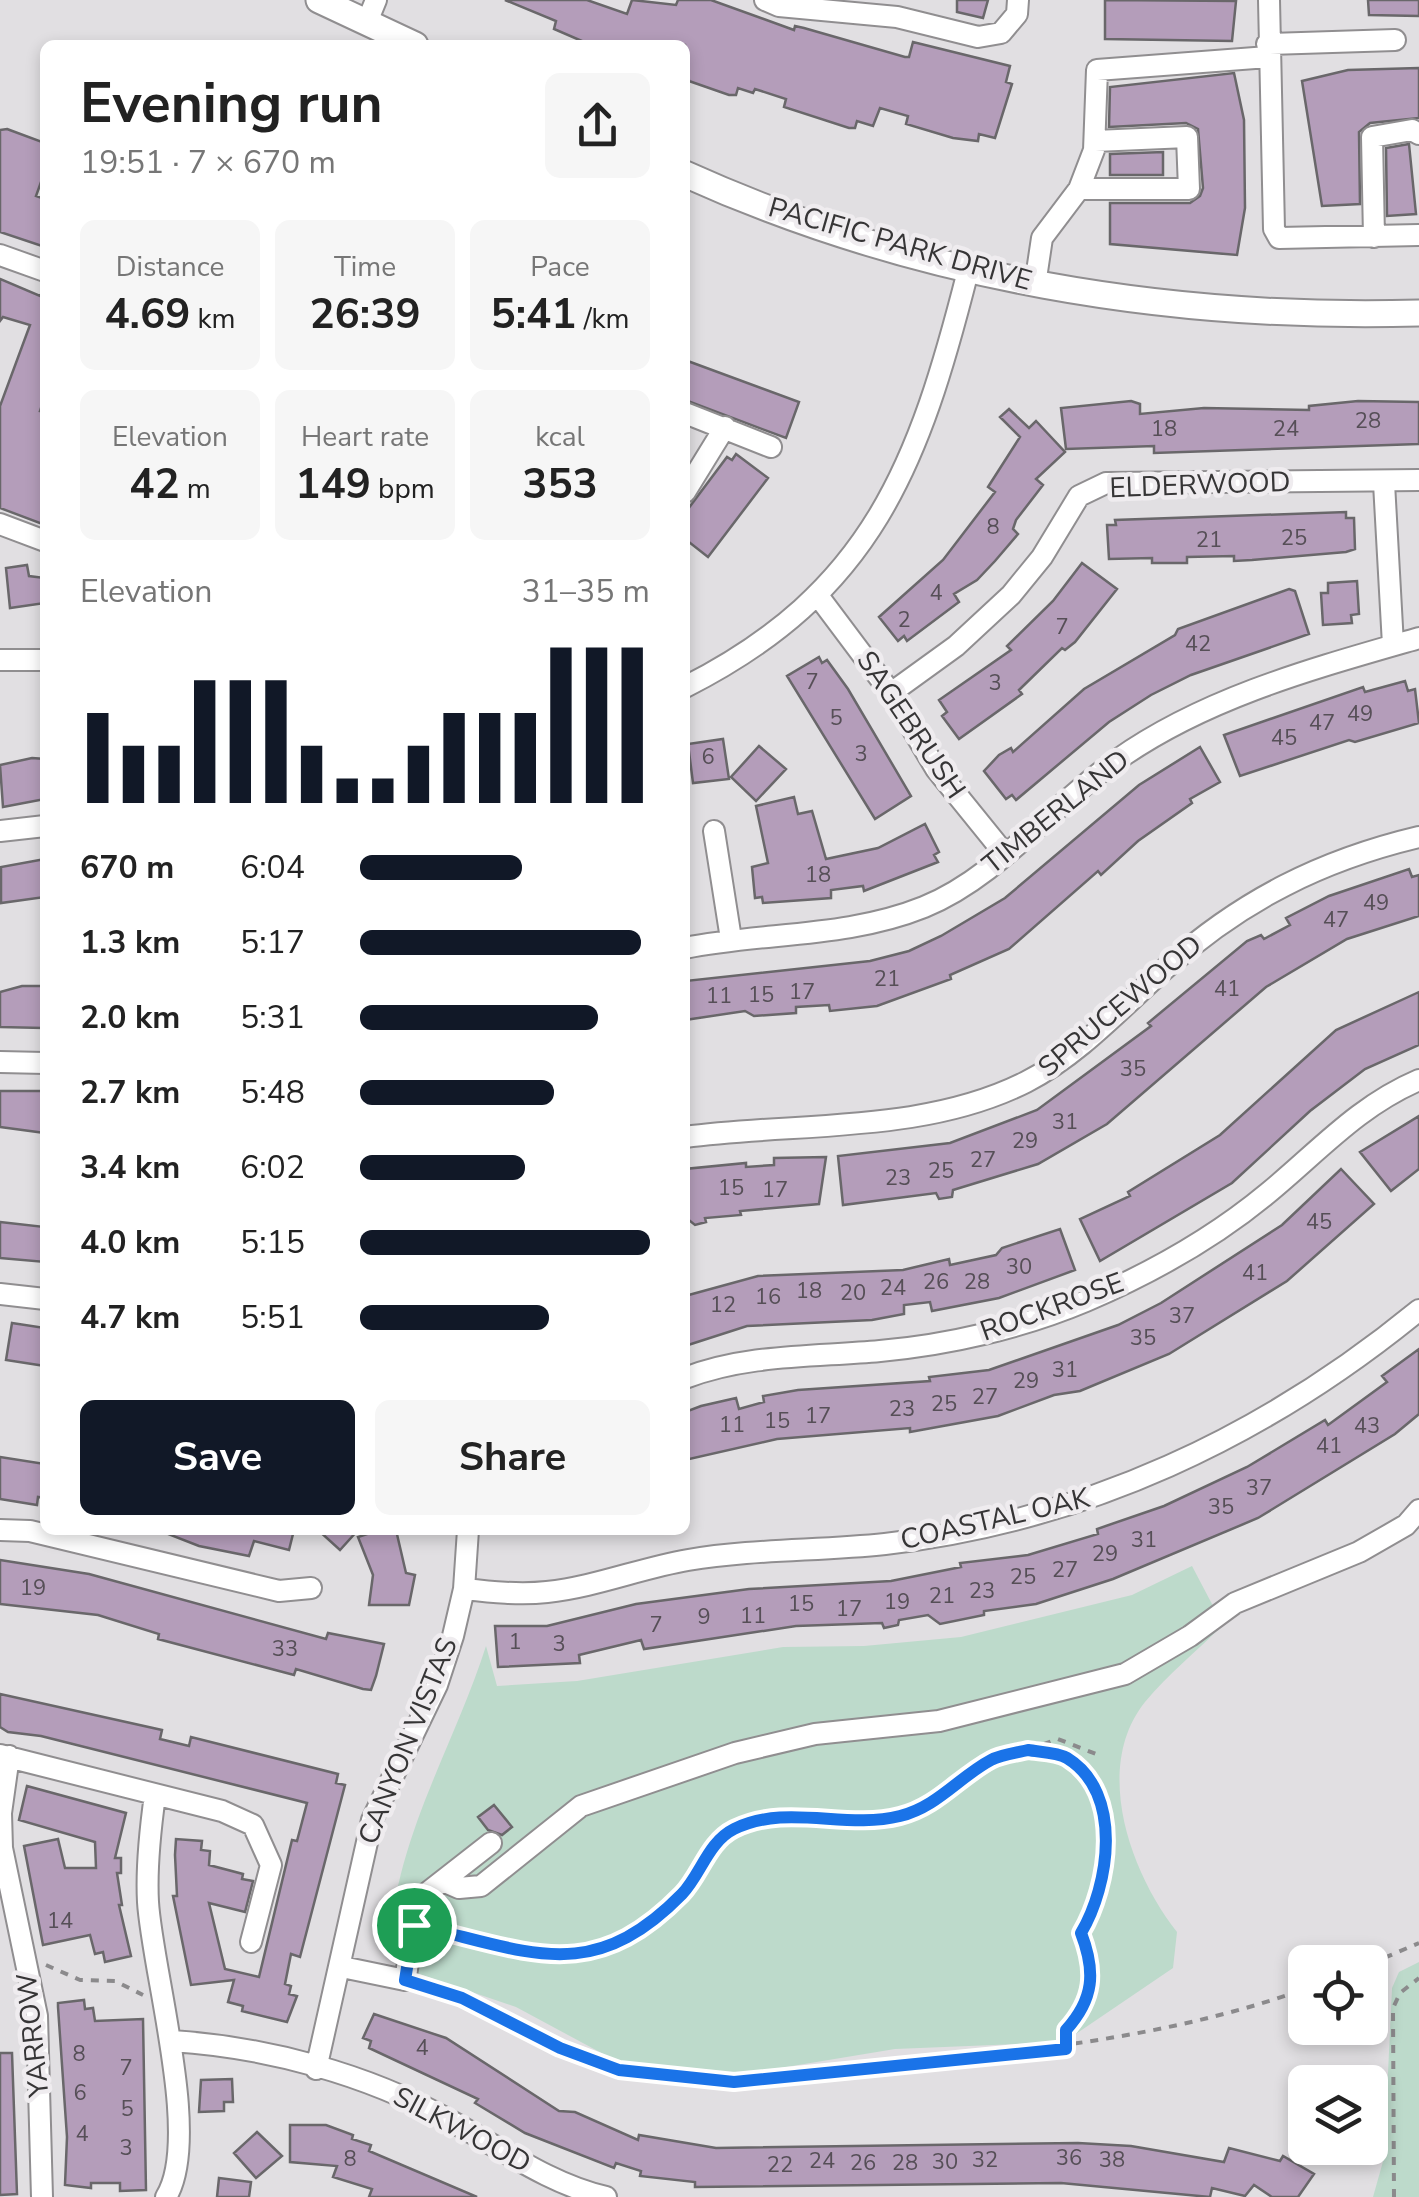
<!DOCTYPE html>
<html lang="en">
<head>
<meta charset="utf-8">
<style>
	body { margin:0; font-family:"Nunito Sans",sans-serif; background:#f6f6f6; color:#222; height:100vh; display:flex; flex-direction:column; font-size:38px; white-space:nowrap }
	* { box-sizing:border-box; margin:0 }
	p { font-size:32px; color:#767676 }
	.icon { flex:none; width:55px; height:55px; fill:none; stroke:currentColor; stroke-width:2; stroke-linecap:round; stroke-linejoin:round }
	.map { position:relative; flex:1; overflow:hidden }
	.details { position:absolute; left:40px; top:40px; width:650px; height:1495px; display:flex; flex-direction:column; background:#fff; border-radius:15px; box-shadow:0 5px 15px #0003 }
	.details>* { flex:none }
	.controls { position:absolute; left:1288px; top:1945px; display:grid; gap:20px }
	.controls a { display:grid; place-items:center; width:100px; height:100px; border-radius:15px; background:#fff; box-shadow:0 5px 15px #0003; font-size:50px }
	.pin { position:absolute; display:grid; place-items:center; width:85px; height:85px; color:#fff; margin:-42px; border:5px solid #fff; border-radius:50%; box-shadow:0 2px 10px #0007 }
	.round { display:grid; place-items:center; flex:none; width:105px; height:105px; border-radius:15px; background:#f6f6f6 }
	.summary { display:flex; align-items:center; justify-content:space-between; height:170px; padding:0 40px }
	h1 { font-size:55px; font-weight:700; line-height:75px }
	.stats { display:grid; grid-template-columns:repeat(3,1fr); gap:15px; height:170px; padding:10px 40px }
	.stats div { display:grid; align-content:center; border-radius:15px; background:#f6f6f6; text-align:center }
	.stats b { font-size:42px; font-weight:700 }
	.stats small { font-size:28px; font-weight:400 }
	.stats p { font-size:28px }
	.chart { height:280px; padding:20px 40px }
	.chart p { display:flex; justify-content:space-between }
	.chart svg { width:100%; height:180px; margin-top:10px; stroke:#111827; stroke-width:6 }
	.button { display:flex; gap:20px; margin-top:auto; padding:20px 40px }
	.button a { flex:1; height:115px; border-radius:15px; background:#111827; color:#fff; font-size:40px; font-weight:700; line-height:115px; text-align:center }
	.button a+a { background:#f6f6f6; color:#222 }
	ul { padding:0 40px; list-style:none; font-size:32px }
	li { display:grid; grid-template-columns:160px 120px 1fr; align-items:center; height:75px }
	li i { height:25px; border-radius:12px; background:#111827 }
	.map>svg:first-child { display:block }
	.green { fill:#bddacb }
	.building { fill:#b49dba; stroke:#69676a; stroke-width:2.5 }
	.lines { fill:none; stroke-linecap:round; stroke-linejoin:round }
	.minor-casing { stroke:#908e90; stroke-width:24 }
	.major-casing { stroke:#908e90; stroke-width:29 }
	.path { stroke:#8b8a8c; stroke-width:4; stroke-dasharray:8 8; stroke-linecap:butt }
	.minor { stroke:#fff; stroke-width:20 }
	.major { stroke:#fff; stroke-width:25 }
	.route-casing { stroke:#fff; stroke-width:20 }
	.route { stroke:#1a73e8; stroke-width:12 }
	.labels { text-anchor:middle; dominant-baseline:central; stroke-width:9; stroke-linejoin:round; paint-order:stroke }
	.number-label { font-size:22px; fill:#564f57 }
	.street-label { font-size:28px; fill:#363536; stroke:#efecef }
</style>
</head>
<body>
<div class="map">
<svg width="1419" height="2197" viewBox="0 0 1419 2197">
	<rect width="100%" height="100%" fill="#e1dfe2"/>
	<path class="green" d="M1192,1566L1223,1625C1198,1650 1168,1674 1145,1702C1092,1768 1131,1874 1177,1932L1173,1968L1064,2042L895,2049L737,2075L620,2063L516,2007L419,1974L390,1954C391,1845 454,1747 486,1646L497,1686L577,1681L783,1647L864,1646L961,1637L1132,1595Z
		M1419,1962V2197H1373L1384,2158L1392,1988L1399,1972Z"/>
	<path class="building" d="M505,0H587L627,14L632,0L676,5L678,0H711L794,30L795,26L804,28L905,57H909L913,42L1010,66L1006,82L1012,84L995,138L979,134L978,141L953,138L906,124L908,116L880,108L873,126L857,121L855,128H849L784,107L786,99L755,89L753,93L738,88L736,95H729L689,81L685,45H591L554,29L556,21Z
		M957,0H988L983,18L957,12Z
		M1105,0L1236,1L1232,41L1105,39Z
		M1368,0H1419V16L1369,15Z
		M1419,68V118L1370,123L1359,132L1360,204L1322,206L1302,81L1348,70Z
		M1234,73L1244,120L1245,208L1237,255L1110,244V203H1190L1200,196L1203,188L1198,129L1186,123L1109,127L1110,87Z
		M7,129L45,143V171L36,196L45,199V247L0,232V130Z
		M1409,144L1416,214L1387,216L1386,148Z
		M1163,152V175H1110V154Z
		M0,279L40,296L45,288V396L40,411L45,412V525L0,508V406L30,325L3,317L0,321Z
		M685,360L799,402L786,438L685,400Z
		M1131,401L1140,404V414L1204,408L1309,410V406L1358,401L1419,402V444L1154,453V446L1066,449L1061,408Z
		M1009,409L1029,428L1036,421L1065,452L1036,479L1043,485L1016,520L1013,529L1018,534L995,561L977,580L954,594L959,602L907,641L904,636L898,641L879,617L943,560L995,492L988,487L1020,437L1000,417Z
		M736,454L768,478L708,557L685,539V513L727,457L732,460Z
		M1346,512V518H1354L1355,549L1346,552L1252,560L1234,561V556L1187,557V563H1152V558L1109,559L1107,525H1116L1115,520Z
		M1082,563L1117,589L1075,642L1065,650L1062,648L1019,690L1022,694L959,739L942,716L947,712L939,700L1011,650L1007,646L1053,601Z
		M27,565L29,576L45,578V603L10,608L6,568Z
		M1357,581L1359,614L1351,615L1352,623L1323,625L1321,593H1328V583Z
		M1289,589L1295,591L1309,634L1191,675L1151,695L1109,722L1016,800L1012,795L1006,799L984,771L999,755L1011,748L1013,752L1084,689L1175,635L1178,629Z
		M819,657L822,663L827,660L848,689L911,796L875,819L787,676Z
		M1405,681L1408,691L1415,689L1419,723L1355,742L1349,740L1240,776L1224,735L1363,687L1365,692Z
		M723,739L729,779L693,783L688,744Z
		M759,746L786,769L756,801L731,777Z
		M1200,747L1220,782L1190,799L1192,803L1138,841L1101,875L1098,871L1009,949L950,975L951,979L877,1006L830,1011L829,1005L796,1007V1013L754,1016L745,1011L685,1020V981L870,961L909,951L941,936L1005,898L1139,785Z
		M32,758L45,759V799L3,807L0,765Z
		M794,797L798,814L812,811L826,859L878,848L925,824L939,852L934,855L938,862L864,891L863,886L831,890V898L763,903L762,897L755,898L752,867L768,863L756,806Z
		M45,859V897L1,903V867Z
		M1409,869L1412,877L1419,875V916L1347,939L1266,987L1107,1124L1038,1164L953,1190L952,1197L939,1199L936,1193L843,1205L838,1156L950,1143L1037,1110L1151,1026L1148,1023L1247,941L1261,935L1264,939L1290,925L1286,918L1329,896Z
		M22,986H42L43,1028L0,1027V992Z
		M1419,992V1045L1365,1069L1310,1111L1232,1183L1100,1261L1080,1219L1130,1196L1128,1192L1220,1135L1336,1030Z
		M0,1091H45V1133L0,1127Z
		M1419,1116V1169L1391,1191L1360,1152Z
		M826,1157L819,1204L740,1211L741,1215L705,1218L706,1222L695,1225L685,1217V1169L746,1163V1167L774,1165V1158Z
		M1341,1169L1374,1204L1287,1281L1169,1354L1080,1391L1054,1395L998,1416L910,1432V1428L777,1439L685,1460V1412L701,1406L736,1398L739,1409L764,1402L763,1396L798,1390L930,1381L929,1377L989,1370L1118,1325L1161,1303L1282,1225Z
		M0,1222L45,1227V1262L0,1258Z
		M1060,1229L1075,1270L999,1298L932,1311L930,1302L904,1305V1314L872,1320L747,1326L685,1346V1296L758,1276L903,1270L949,1259L950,1265L996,1255L1002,1248Z
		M12,1323L45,1328V1366L6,1360Z
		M1419,1349V1414L1395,1434L1258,1518L1113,1579L1036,1604L984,1611V1615L940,1624L928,1615L899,1620L898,1625L884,1628L882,1623L796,1626L644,1649L641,1640L579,1655L580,1663L498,1667L495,1626H547L636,1604L749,1589L891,1581L961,1567L960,1563L1028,1555L1098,1534L1097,1529L1164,1506L1247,1467L1325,1420L1328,1425L1387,1382L1382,1376Z
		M0,1457L45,1464V1498L38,1497L37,1505L0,1499Z
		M168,1530H294L289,1550L254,1541L249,1556L199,1546L168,1534Z
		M318,1530H358L340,1550Z
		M379,1530H396L406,1573L415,1575L409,1605H369L373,1575L358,1537Z
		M0,1560L89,1574L326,1639L328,1633L384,1644L376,1676L371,1690L363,1689L296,1669L294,1675L158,1639L159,1634L98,1615L0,1604Z
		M0,1694L162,1730L160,1739L189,1746L191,1737L338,1774L336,1783L345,1785L300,1957L291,1954L285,1984L291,1986L289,1994L297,1996L287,2022L242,2011L243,2006L228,2002L234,1980L191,1985L173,1896H177L175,1855L176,1839L202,1841L201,1850L210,1851L209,1865L243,1874L242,1879L253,1881L245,1912L209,1903L225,1969L259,1977L292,1840L297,1841L307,1803L41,1736L8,1732L0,1727Z
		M27,1786L126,1813L115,1858H121V1873H117L122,1905H119L131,1956L105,1962L103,1952L95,1954L90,1935L43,1945L24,1846L58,1839L65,1868H96L95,1842L19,1820Z
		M494,1805L512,1827L502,1835L488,1830L478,1817Z
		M84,2000L85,2009L93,2008L95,2021L143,2019L146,2190L120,2191V2183H91V2188L65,2185L67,2137L58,2007V2003Z
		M374,2014L446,2038L559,2111L575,2112L638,2140L639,2135L716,2148L1078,2143L1131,2146L1224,2162L1229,2148L1280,2161L1283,2156L1314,2174L1298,2197H1272L1254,2185L1245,2196L1212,2188L1210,2197L1061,2183L695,2187V2182L640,2176L641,2171L616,2163L614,2168L525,2133L475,2103L478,2099L369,2048L371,2041L363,2038Z
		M0,2053H12L17,2194L0,2195Z
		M232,2079L233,2102H224V2111L199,2112L201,2080Z
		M290,2125H326L353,2135L352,2139L371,2145L369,2151L477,2197H369L372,2189L333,2177L337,2166L290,2162Z
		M257,2132L282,2156L256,2178L234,2153Z
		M219,2178L251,2182L249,2197H217Z"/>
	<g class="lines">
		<defs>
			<path id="minor" d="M765,0L779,6L897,17L978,37L1001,33L1017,14L1018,0
				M1269,0L1274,229L1279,238L1419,235
				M367,22L376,0
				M1267,44L1395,40
				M1079,189H1189L1187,137L1095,141
				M1374,237L1372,137L1412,130L1419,134
				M0,255L45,271
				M1035,285L1042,238L1079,189L1094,150L1097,70L1268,57
				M685,413L771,447
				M1384,483L1393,645
				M685,492L725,427
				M0,524L45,541
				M819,597L891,693L936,769L1004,853
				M0,660H45
				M685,687C873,592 919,464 968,271
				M891,693L956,646L1011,595L1042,557L1079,496L1106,483L1419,480
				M0,831L45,826
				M714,831L731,939
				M685,948C765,932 847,938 924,907C998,877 1052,805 1117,760C1206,697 1315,668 1419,638
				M0,1062L45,1063
				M685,1137C797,1122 923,1134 1026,1082C1079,1055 1123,1006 1167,967C1242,900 1322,860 1419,837
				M0,1294L45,1299
				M685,1378C747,1354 814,1357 880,1351C948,1345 1022,1328 1086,1301C1149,1274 1215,1237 1268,1193C1319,1151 1358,1106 1419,1080
				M0,1530L30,1531L279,1591L311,1588
				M464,1589C491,1592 520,1595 547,1592C595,1587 641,1568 688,1560C753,1549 819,1551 885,1544C1085,1521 1264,1437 1419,1310
				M0,1755L222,1811L253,1825L271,1865L251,1942
				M9,1756L1,1813L2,1848L37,2016L42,2197
				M155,1795C150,1831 146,1866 148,1902C152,1971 202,2139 166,2197
				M443,1881L459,1888L481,1886L581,1806L735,1753L815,1734L939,1721L1125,1674L1190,1636L1235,1603L1359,1552L1406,1525L1419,1510
				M342,1967L405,1980L415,1925L427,1893L491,1843
				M172,2041C266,2047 367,2074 449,2120C501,2148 549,2184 606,2197
				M316,2069L372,1820L437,1685L453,1636L464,1589L468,1530"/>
			<path id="major" d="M319,0L415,45
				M685,174C915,278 1168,320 1419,313"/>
		</defs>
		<use href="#minor" class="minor-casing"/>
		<use href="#major" class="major-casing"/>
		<path class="path" d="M1028,1750L1058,1739L1096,1754
			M432,1929C486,1941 547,1966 602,1949C636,1939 672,1912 693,1883C710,1858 717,1836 747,1823C793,1803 850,1826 898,1816C958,1805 979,1743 1047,1754C1078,1758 1091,1781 1100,1810C1114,1853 1103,1896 1081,1933C1097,1972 1094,1999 1066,2030L1065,2049
			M1370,1964L1419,1943
			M46,1965L80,1980L115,1981L143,1995
			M423,1985C490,2007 549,2051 617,2069C699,2091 784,2074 866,2067C1016,2052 1162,2040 1305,1989
			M1394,2197L1393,2008L1400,1993L1419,1978"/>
		<use href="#minor" class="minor"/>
		<use href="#major" class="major"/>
	</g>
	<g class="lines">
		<defs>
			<path id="route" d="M1028,1750C1039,1752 1057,1752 1067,1758C1124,1793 1109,1886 1081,1933C1096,1972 1094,1999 1066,2030V2049L734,2082L619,2070L560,2048L462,1998L405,1980L414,1925C527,1950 590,1988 682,1894C701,1874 708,1842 734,1829C787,1803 845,1830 900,1816C937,1807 959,1777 991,1760C1002,1754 1016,1753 1028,1750Z"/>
		</defs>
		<use href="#route" class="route-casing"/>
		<use href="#route" class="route"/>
	</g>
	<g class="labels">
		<g class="number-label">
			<text x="1368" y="421">28</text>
			<text x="1164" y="429">18</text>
			<text x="1286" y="429">24</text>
			<text x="993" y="527">8</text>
			<text x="1294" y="538">25</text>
			<text x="1209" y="540">21</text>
			<text x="936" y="593">4</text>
			<text x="904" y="620">2</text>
			<text x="1062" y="627">7</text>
			<text x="1198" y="644">42</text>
			<text x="812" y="682">7</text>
			<text x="995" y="683">3</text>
			<text x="1360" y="714">49</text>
			<text x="836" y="718">5</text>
			<text x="1322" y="723">47</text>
			<text x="1284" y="738">45</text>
			<text x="861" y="754">3</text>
			<text x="708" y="757">6</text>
			<text x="818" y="875">18</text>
			<text x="1376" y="903">49</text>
			<text x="1336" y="920">47</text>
			<text x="887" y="979">21</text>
			<text x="1227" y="989">41</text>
			<text x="802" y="992">17</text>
			<text x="761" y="995">15</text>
			<text x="719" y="996">11</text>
			<text x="1133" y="1069">35</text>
			<text x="1065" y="1122">31</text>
			<text x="1025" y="1141">29</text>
			<text x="983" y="1160">27</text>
			<text x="941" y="1171">25</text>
			<text x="898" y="1178">23</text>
			<text x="731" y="1188">15</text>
			<text x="775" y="1190">17</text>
			<text x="1319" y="1222">45</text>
			<text x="1019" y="1267">30</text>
			<text x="1255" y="1273">41</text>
			<text x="936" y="1282">26</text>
			<text x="977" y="1282">28</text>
			<text x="893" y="1288">24</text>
			<text x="809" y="1291">18</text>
			<text x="853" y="1293">20</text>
			<text x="768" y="1297">16</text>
			<text x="723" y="1305">12</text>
			<text x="1182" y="1316">37</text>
			<text x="1143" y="1338">35</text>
			<text x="1065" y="1370">31</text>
			<text x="1026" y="1381">29</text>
			<text x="985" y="1397">27</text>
			<text x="944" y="1404">25</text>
			<text x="902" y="1409">23</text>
			<text x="818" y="1416">17</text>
			<text x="777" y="1421">15</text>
			<text x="732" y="1425">11</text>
			<text x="1367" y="1426">43</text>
			<text x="1329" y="1446">41</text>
			<text x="1259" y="1488">37</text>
			<text x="1221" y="1507">35</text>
			<text x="1144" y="1540">31</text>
			<text x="1105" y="1554">29</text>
			<text x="1065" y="1570">27</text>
			<text x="1023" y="1577">25</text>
			<text x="33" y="1588">19</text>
			<text x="982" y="1591">23</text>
			<text x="942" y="1596">21</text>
			<text x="897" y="1602">19</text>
			<text x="801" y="1604">15</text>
			<text x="849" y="1609">17</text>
			<text x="753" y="1616">11</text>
			<text x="704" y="1617">9</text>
			<text x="656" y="1625">7</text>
			<text x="515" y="1642">1</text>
			<text x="559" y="1644">3</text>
			<text x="285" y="1649">33</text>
			<text x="60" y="1921">14</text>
			<text x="422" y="2048">4</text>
			<text x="79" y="2054">8</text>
			<text x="126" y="2068">7</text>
			<text x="80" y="2093">6</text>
			<text x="127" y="2109">5</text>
			<text x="82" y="2134">4</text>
			<text x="126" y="2148">3</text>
			<text x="1069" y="2158">36</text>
			<text x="350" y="2159">8</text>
			<text x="985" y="2160">32</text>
			<text x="1112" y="2160">38</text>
			<text x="822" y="2161">24</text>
			<text x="945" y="2162">30</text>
			<text x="863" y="2163">26</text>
			<text x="905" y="2163">28</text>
			<text x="780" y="2165">22</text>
		</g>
		<g class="street-label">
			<text transform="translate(900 244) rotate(16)">PACIFIC PARK DRIVE</text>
			<text transform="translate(1200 485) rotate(-2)">ELDERWOOD</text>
			<text transform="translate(911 725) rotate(56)">SAGEBRUSH</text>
			<text transform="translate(1056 812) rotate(-39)">TIMBERLAND</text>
			<text transform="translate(1120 1006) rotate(-40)">SPRUCEWOOD</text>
			<text transform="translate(1052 1307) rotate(-20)">ROCKROSE</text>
			<text transform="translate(995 1519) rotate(-13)">COASTAL OAK</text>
			<text transform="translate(408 1741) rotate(-68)">CANYON VISTAS</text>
			<text transform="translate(33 2035) rotate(-96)">YARROW</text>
			<text transform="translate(462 2130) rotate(28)">SILKWOOD</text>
		</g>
	</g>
</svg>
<div class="controls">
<a><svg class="icon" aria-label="locate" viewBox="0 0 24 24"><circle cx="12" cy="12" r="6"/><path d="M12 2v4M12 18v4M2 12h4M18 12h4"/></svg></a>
<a><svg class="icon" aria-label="layers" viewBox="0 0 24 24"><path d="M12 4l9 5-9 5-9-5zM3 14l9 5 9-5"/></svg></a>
</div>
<div class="pin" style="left:414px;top:1925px;background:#1e9e55"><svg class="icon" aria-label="arrive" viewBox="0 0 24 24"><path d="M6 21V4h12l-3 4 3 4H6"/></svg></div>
<section class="details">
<div class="summary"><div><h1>Evening run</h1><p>19:51 · 7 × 670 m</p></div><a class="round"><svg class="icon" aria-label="share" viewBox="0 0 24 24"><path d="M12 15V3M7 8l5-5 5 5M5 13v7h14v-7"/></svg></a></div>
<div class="stats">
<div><p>Distance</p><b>4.69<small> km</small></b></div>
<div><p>Time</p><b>26:39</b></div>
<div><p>Pace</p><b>5:41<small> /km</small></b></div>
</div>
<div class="stats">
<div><p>Elevation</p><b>42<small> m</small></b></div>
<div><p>Heart rate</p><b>149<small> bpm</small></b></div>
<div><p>kcal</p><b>353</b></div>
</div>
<div class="chart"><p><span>Elevation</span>31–35 m</p>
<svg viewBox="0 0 160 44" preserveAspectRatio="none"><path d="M5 44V22M15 44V30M25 44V30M35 44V14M45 44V14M55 44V14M65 44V30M75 44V38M85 44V38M95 44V30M105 44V22M115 44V22M125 44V22M135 44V6M145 44V6M155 44V6"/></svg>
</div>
<ul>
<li><b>670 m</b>6:04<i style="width:56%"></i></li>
<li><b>1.3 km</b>5:17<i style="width:97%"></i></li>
<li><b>2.0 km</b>5:31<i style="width:82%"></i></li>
<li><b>2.7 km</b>5:48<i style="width:67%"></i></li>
<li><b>3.4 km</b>6:02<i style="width:57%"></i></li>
<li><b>4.0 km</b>5:15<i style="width:100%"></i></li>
<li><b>4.7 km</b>5:51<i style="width:65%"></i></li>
</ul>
<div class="button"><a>Save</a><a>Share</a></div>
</section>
</div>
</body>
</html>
